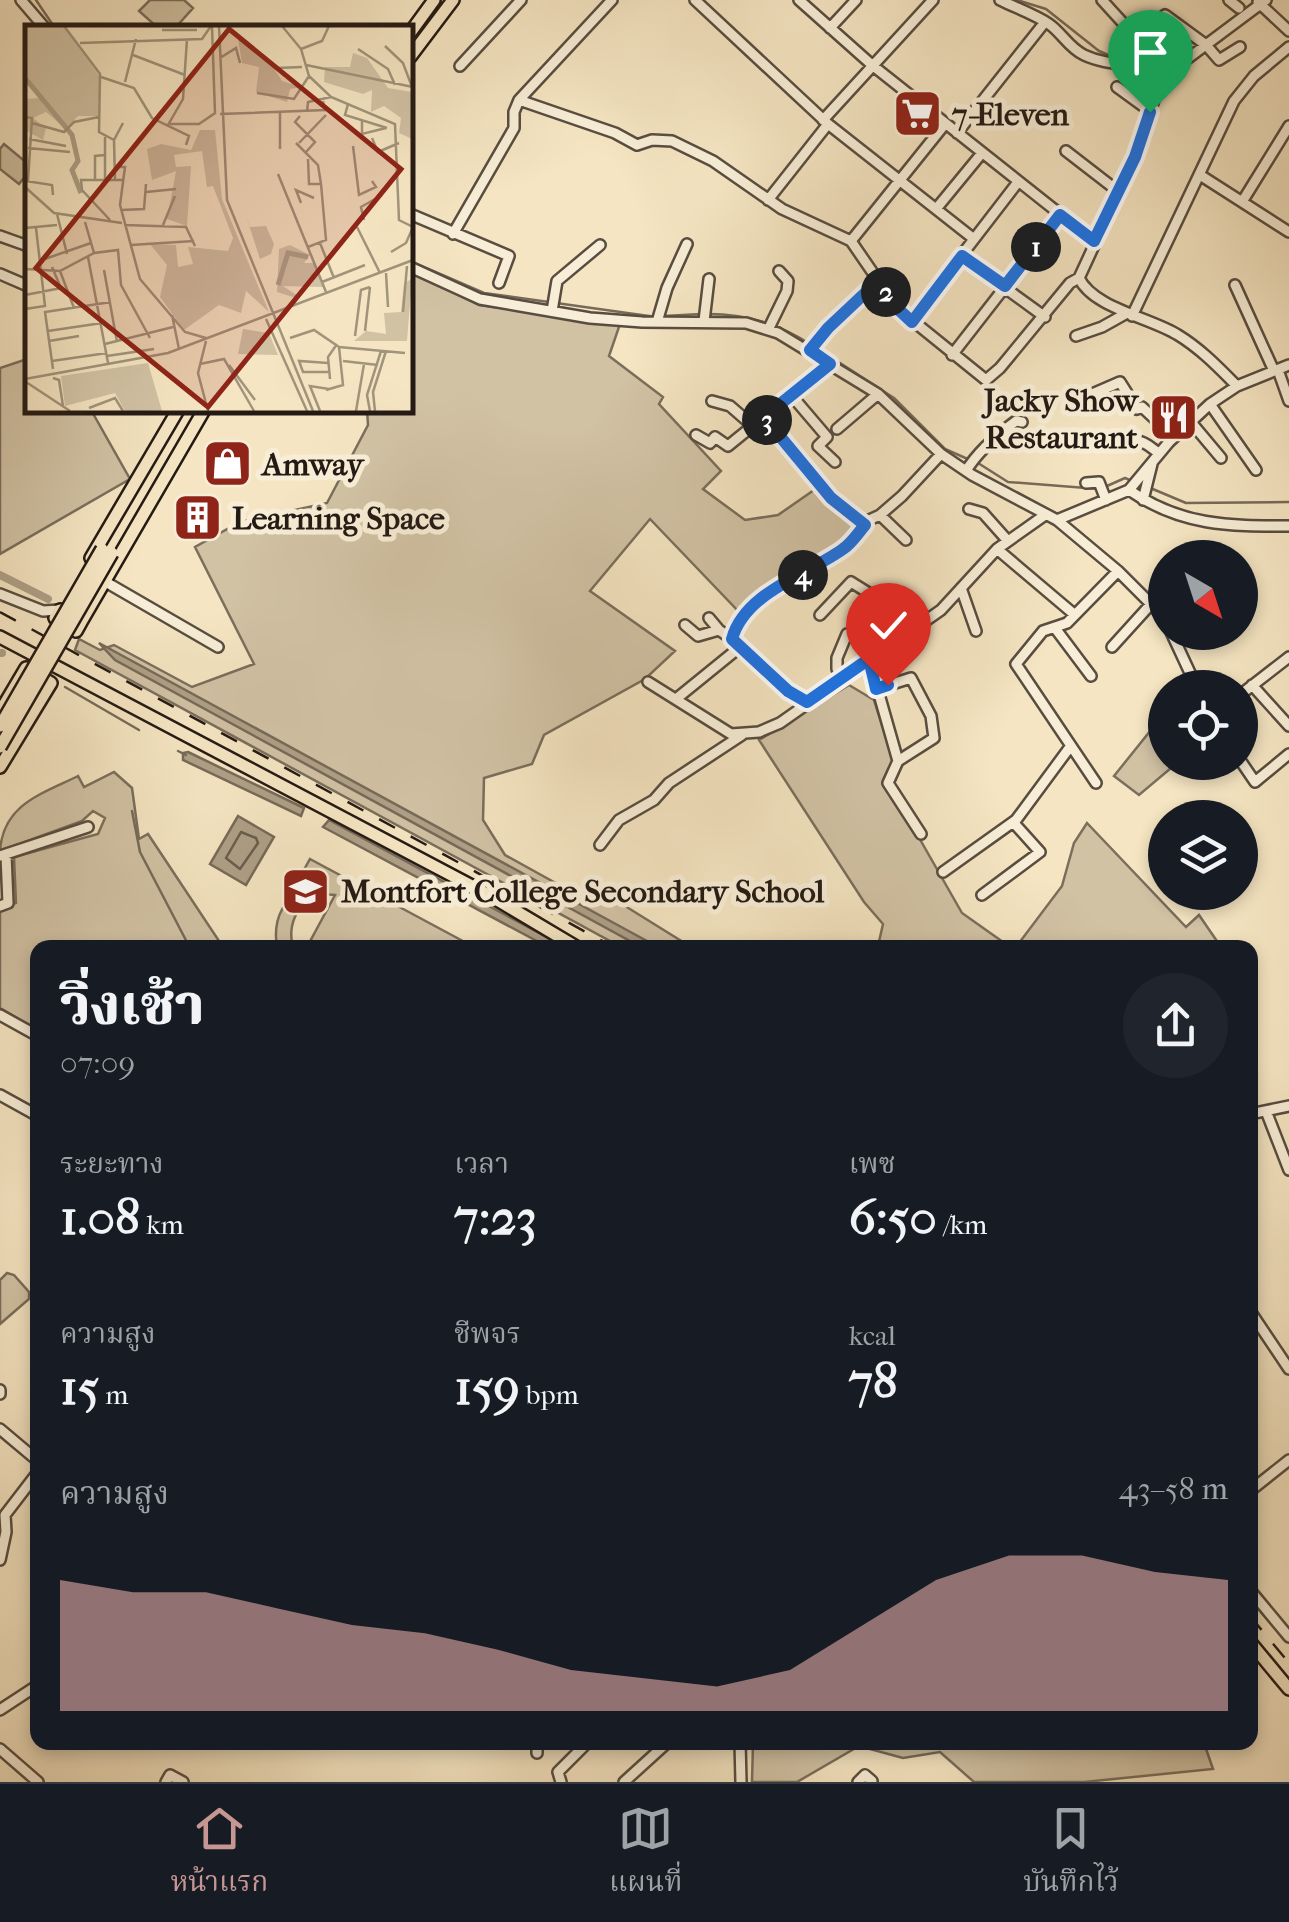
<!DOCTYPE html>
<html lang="th">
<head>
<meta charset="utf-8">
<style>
	body { margin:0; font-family:"IM FELL French Canon","Noto Serif Thai",serif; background:#20242c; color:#f1f3f6; height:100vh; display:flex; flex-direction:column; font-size:38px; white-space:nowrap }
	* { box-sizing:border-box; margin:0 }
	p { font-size:32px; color:#9ea1a6 }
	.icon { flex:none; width:55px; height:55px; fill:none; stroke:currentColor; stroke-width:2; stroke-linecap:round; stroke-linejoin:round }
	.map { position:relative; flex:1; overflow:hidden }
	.drawer { position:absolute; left:30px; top:940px; width:1228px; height:810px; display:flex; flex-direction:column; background:#171b24; border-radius:20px; box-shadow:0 5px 15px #0003 }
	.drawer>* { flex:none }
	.needle { width:65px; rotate:141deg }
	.fabs { position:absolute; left:1148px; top:540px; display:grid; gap:20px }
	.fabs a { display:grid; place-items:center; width:110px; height:110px; border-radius:50%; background:#171b24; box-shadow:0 5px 15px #0003; font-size:50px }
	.pin { position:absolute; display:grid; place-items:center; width:85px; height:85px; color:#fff; margin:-102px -42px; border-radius:50% 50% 50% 0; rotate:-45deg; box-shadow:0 0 10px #0007 }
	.pin .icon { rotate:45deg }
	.km { position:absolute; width:50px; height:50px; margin:-25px; border-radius:50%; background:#222; color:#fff; font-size:28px; line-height:50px; text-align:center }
	.round { display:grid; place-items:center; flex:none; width:105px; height:105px; border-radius:52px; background:#20242c }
	.headline { display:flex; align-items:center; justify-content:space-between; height:170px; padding:0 30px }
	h1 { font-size:55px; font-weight:800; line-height:75px }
	.metrics { display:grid; grid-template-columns:repeat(3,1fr); gap:15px; height:170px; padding:10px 30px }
	.metrics div { display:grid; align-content:center }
	.metrics b { font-size:50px; font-weight:800 }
	.metrics small { font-size:28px; font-weight:400 }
	.metrics p { font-size:28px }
	.chart { height:280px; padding:20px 30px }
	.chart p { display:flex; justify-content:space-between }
	.chart svg { width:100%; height:180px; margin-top:10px; fill:#c59692; opacity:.7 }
	.tabs { display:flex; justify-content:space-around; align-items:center; height:140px; border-top:2px solid #363941; background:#171b24; font-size:28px; color:#9ea1a6 }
	.tabs a { display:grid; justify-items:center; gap:5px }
	.tabs .on { color:#c59692 }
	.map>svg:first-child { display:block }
	.green { fill:#d1c2a4; stroke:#7a6e5c; stroke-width:2.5 }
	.water { fill:#aea087; stroke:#776a59; stroke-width:2.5 }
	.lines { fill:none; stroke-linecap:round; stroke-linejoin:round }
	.shore { stroke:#695d4e; stroke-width:2.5 }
	.stream { stroke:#776a59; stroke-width:2.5 }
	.canal { stroke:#aea087; stroke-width:8 }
	.minor-casing { stroke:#584d40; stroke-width:14 }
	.major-casing { stroke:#241a14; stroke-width:16 }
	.minor { stroke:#f8eed7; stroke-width:9 }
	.major { stroke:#f5e5c2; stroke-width:11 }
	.rail { stroke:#241a14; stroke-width:2.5; stroke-dasharray:18 18; stroke-linecap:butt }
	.major-bridge-casing { stroke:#241a14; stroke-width:16; stroke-linecap:butt }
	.major-bridge { stroke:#f5e5c2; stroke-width:11 }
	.route-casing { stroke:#fff; stroke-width:20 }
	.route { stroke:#1a73e8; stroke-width:12 }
	.labels { text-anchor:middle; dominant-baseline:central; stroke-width:10; stroke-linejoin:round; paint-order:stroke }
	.poi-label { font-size:32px; font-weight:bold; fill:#241a14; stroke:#f8eed7; text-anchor:start }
	.inset-river { fill:none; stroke:#aea087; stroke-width:5 }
	.inset-road { fill:none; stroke:#a1947c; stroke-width:2.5 }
	.view { fill:#8f2418; fill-opacity:0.15; stroke:#8f2418; stroke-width:5 }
	.inset-edge { fill:none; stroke:#241a14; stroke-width:5 }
</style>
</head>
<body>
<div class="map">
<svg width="1289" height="1782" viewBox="0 0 1289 1782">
	<rect width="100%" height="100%" fill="#f5e5c2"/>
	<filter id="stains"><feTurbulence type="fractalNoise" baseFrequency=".002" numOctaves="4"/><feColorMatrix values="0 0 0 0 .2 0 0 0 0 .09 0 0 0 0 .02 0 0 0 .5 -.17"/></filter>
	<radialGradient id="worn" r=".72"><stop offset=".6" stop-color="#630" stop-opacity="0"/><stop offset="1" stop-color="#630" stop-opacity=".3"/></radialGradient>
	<path class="green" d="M150,0H184L193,8L176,27H157L139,11Z
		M4,144L27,163V174L19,184L0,169V149Z
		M410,271L479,305L620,324L609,356L663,397L659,404L721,471L703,489L745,520L778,515L817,488L834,507L861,525L845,545L740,613L650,519L590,591L675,651L645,679L544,735L532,764L484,778L483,820L505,855L590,902L609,896L691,947H621L75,650L79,639L100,650L114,645L192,687L254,664L195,547L240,522L327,503L368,425L367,410H410Z
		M27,359L28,410H91L130,479L0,554V368Z
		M849,685L874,700L894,762L885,778L962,913L1010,947L878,946L883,924L864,902L759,740Z
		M1165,719V762L1177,763L1139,795L1114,776L1155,725Z
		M114,772L132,788L139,839L148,834L223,947L38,948L37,1030L0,1008V909L16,903L14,857L98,834L105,818L93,811L82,821L0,851C3,804 42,794 78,776L84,787Z
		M1087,823L1186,927L1199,915L1221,947H1016L1062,886L1074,843Z
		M310,859L474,947H307L335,895C305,891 285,919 293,947H277C272,917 285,895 313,883L301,875Z
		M7,1273L14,1275L29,1292V1299L0,1324V1280Z
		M1204,1743L1213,1769L1084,1782H974L940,1752L903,1758L859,1746L797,1782H752L753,1744Z"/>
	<path class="water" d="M99,643L658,947H641L115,660Z
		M188,752L304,808L301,816L183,760V753Z
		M238,816L274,837L246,885L210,864Z
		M329,820L554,941L556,947H548L323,827Z"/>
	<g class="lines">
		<path class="shore" d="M241,832L256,838L258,843L240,869L226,858Z"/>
		<path class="stream" d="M36,0L55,28
			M1017,0L1046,9L1099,51L1113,57L1167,61
			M410,261L484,293L656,317
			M709,314C747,314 778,324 810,344
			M664,316L701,314
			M817,348L894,398L945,449L970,460
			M978,463L1008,482L1099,489
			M1107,486L1125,478L1132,481
			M1148,487L1186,503L1289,502
			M65,687L139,730
			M178,751L186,755
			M132,811L140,852L190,948"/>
		<path class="canal" d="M0,575L48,599
			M0,653H2"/>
		<defs>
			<path id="minor" d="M21,0L45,28
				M695,0L828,124L974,239
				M799,0L872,65L1094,241
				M1000,0C1016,8 1034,14 1049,24C1062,33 1069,48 1084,55C1111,68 1142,61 1167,74
				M1102,0L1133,34L1139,36L1165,15L1206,45L1219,60L1240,47
				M1229,0L1239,8
				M1258,2L1289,31
				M830,28L856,0
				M460,66L521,0
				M1117,87L1150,111
				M519,100L615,133L637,145L652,140L672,141L713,161L782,209L851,241L897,308L986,380L1000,368L1070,283L1079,278
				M823,120L933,0
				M957,133L1045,22
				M1066,151L1119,192
				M1200,175L1289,232
				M768,200L828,124
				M1242,202L1289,126
				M936,209L982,153
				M410,214L509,256L499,283
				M453,234L514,128V112L519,100L612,0
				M0,236L28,246
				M851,241L945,124
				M961,256L1045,317
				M410,267L480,299L590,318L642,322L746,323L778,333L878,394L941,454L972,475L1057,520L1118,571L1165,618
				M0,274L28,286
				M1235,285L1274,371
				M552,311L557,281L600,245
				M1132,316L1234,101L1254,76L1289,47
				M704,321L709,279
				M911,321L1018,182
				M657,322L667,288L687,244
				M768,330L787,291L788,281L779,271
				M1076,336L1102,327L1127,313
				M810,350L828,328L879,280
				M952,355L1061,215
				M1278,370L1289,401
				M1237,386C1219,368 1201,349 1178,335C1151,318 1093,308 1079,278L1135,157L1157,91L1167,74L1266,0
				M792,396L827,437L818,446L835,462
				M712,401L730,406L753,426
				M1074,402L1120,382L1137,409L1142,407L1174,437
				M1210,404L1256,470
				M765,417L831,498L865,525
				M1190,421L1221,458
				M837,429L878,394
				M696,435L710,443L715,437L728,446L830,363
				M1118,445C1135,436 1145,441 1159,454
				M966,471C978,451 997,435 1016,421L1022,422
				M1086,483L1099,482L1106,500
				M1129,490C1181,526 1228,526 1289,526
				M1143,500L1152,464
				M969,509L983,513L1008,541
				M880,515L906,540
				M1057,520L1129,490L1169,442L1210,404L1237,386L1289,365
				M997,549L1075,615
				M104,581L218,647
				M961,588L976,631
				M0,594L43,611L60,610
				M820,615L851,582L867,592L903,636
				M709,618L719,630
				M685,625L698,636L719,630L732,639
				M1055,628L1091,676
				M1171,632L1197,688
				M1112,647L1151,604
				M869,659L898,761L888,783L921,834
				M844,676L837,669V658L847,634
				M648,682L731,734L759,732L780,723L941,610L997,549L1045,515
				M1252,685L1289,726
				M876,689L911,678L931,716L934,738L898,761
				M1240,695L1289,657
				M676,699L740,647
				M807,702L788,691L732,639L742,615L759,601L847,547L869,520L880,515L902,496L941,454
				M1240,760L1255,782L1289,754
				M1096,783L1016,664L1043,631L1067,623L1118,571
				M600,845L619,820L654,800L669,783L742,735
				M0,856L88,827
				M943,872L1016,820L1070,747
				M982,895L1040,852L1013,822
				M0,906L8,903L6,855
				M0,1015L38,1036
				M0,1095L38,1116
				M1266,1111L1289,1170
				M1250,1114L1289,1106
				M1250,1311L1289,1369
				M0,1390V1394
				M0,1429L38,1461
				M1250,1491L1289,1460
				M0,1560L6,1532L5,1515L38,1472
				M1250,1590L1289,1637
				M0,1710L38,1685
				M740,1742L741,1782
				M0,1749L38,1782
				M537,1753V1742
				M166,1782L170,1775L183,1782
				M561,1782L558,1772L588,1742
				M624,1782L668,1742
				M858,1782L865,1775L872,1781"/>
			<path id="major" d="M410,33L434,0
				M410,57L453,0
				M91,558L178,410
				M60,610L55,618L76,631L81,622
				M67,614L81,622L204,410
				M0,637L489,895L578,948
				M0,712L26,668L51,683L0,767
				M1250,1642L1289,1689"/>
		</defs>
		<use href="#minor" class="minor-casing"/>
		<use href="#major" class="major-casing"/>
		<use href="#minor" class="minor"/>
		<use href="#major" class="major"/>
		<path class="rail" d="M0,612L615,948
			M1250,1616L1289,1663"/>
		<defs>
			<path id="major-bridge" d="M0,726L102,549
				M0,747L112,553"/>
		</defs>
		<use href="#major-bridge" class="major-bridge-casing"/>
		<use href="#major-bridge" class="major-bridge"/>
	</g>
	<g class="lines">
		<defs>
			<path id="route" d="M888,685L876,689L869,659L807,702L788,691L732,639C745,592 807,575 843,549C852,543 858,533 865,525L831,498L764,417L830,364L810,350L828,328L879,280L897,308L912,322L962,256L1005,286L1060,215L1094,241L1135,157L1150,112"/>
		</defs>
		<use href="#route" class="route-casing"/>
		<use href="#route" class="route"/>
	</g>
	<defs>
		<symbol id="supermarket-square" viewBox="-11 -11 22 22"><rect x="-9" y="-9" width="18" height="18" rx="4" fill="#8f2418" stroke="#f8eed7"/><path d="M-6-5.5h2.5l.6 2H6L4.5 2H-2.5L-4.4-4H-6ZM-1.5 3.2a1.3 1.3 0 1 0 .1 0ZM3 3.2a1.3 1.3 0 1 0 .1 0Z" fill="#fff"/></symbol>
		<symbol id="restaurant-square" viewBox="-11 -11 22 22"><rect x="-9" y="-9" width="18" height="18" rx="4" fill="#8f2418" stroke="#f8eed7"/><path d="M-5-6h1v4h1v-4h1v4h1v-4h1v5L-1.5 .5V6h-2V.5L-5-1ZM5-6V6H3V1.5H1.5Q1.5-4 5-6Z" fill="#fff"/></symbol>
		<symbol id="shop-square" viewBox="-11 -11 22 22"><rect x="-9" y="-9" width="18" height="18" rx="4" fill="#8f2418" stroke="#f8eed7"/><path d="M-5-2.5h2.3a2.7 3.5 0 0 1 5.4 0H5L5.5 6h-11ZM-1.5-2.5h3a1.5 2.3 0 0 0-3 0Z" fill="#fff"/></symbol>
		<symbol id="building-square" viewBox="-11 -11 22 22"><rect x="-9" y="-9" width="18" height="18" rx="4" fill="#8f2418" stroke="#f8eed7"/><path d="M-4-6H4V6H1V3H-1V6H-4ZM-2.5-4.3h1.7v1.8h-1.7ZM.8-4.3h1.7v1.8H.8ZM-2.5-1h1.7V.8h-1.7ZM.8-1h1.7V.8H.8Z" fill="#fff"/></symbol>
		<symbol id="school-square" viewBox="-11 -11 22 22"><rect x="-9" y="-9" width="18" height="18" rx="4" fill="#8f2418" stroke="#f8eed7"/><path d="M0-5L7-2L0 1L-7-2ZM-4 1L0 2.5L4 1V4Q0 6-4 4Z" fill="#fff"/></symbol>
	</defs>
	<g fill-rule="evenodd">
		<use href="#supermarket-square" x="890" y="86" width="55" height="55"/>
		<use href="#restaurant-square" x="1146" y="390" width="55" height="55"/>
		<use href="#shop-square" x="200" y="436" width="55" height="55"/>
		<use href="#building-square" x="170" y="490" width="55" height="55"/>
		<use href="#school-square" x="278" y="864" width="55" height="55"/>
	</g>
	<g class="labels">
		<g class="poi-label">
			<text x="952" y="114">7-Eleven</text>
			<text x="1138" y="400" text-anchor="end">Jacky Show<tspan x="1138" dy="37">Restaurant</tspan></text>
			<text x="262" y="464">Amway</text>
			<text x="232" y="518">Learning Space</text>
			<text x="341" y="891">Montfort College Secondary School</text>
		</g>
	</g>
	<g transform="translate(25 25)">
		<rect width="388" height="388" fill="#f5e5c2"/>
		<path d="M2,1H38L75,52L73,91H53L41,104L21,87L8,93L21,103L18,115L0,105V74L15,73L0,53ZM213,14L241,31L257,56L276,62L265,64L262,77L231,67L234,42L217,38ZM328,28L342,33L363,63L387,67V114L374,108L376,93L359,81L346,87L347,65L338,69L299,57L300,42H325ZM175,105H190L197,174L244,287L221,266L216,288L194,280L159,305L135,272L142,240L125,219L151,220L153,242L168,239L163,222L203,226L208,213L188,161L182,162L177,126L149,130L151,142L166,141L162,201L142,194L151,146L127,155L122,124L136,119L166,125ZM221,191L225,202L241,201L249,219L246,229L235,234ZM265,220L285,230L279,238H289L298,262L258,261L273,271L268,272L252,267L254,224ZM387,254L382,316H329L341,306L361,309L359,288L376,287L379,258ZM218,304L244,308L253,330L213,329ZM123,338L137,386H100L90,368L40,381L36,351Z" fill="#d1c2a4"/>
		<path class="inset-river" d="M0,53L47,110L53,136L47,145L56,168M253,260L263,228L283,232"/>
		<path class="inset-road" d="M39,1L75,49L74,107L89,115M194,1L202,175L288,386M257,1L276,24L284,51M137,5H172M55,18L177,14L186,1M360,21L378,38L387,62M276,24L297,16L304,1M333,24L363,44L370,60M108,30L160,50M195,33L211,23L215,38M244,36L252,43L277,42M281,40L388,62M284,51L306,72L370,99L374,195L388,202L381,218L366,227M76,52L109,63L127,93L164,111L161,120M100,57L111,14M232,68L269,74L284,51M323,79L320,90L362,103M282,87L283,77L306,72M195,89L300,85L298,76M275,91L270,97L290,117L281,127M0,92L7,93L3,156M337,96V109L361,103M7,98L39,107L49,97L74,92M145,99H174L190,88L187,2M143,100L158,74L162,14M347,113L353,127L374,118M4,114L41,121M271,118L293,140L296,159L301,215L283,222M274,118L301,90M328,121L334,170L351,162L347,156M3,123L45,127M255,124V87M283,134L284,159H296M89,142H100L95,180L115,254L160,307L181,313M253,149L301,267M70,155V131L80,130M80,155V112M90,155L89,115L98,98M1,156L27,160L28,170M0,162L29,188L97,198M121,167L151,164M276,178L271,165L289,173M96,185L119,184L121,159M32,189L42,229M85,195L57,165L56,155H99M339,195L336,182L357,170M99,200L161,202L170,221M138,200L150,171M332,202L355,248M0,203L32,200M295,218L309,253M106,220L169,216M69,228L93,225L96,260L125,313M63,232L83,338M14,236L66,218M0,244L35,246L69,228L60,197M79,245L92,317M35,246L49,283M361,248L363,282M297,257L340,240M0,270L36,263L27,242M0,284L20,281L11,203M378,287L382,241M147,290L154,324M241,294L282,386M23,306L77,298M340,306L345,262M330,311L336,265L345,262M265,313L289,305L314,322L318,360L301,365M24,316L54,311M181,316L173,348L183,386M80,319L148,302M314,322L380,328M82,331L129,324M27,336L82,328M318,336L353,340M303,338L274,336L278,347H305M175,339L199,334L229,386M204,340L230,375M28,344L20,287L86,277M28,353L34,355L38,381M0,354L143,328L388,235M305,354L303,332L312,319M1,357L45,386M64,383L90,373L98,386M295,386L285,361L304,364M331,386L339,339M345,386L342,370L356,326M350,386L348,367L361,326"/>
		<path class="view" d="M204,4L376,144L183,382L11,243Z"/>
		<rect width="388" height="388" class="inset-edge"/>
	</g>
	<rect width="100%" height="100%" filter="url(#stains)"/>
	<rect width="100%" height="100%" fill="url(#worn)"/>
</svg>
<div class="fabs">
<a><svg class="needle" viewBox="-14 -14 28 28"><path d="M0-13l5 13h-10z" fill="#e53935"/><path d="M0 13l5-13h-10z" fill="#9ea1a6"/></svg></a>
<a><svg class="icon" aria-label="locate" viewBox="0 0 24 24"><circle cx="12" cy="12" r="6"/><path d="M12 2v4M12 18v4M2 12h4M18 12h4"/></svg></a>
<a><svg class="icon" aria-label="layers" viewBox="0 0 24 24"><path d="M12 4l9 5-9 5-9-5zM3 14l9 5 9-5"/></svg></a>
</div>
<div class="pin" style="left:1150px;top:112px;background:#1e9e55"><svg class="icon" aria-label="arrive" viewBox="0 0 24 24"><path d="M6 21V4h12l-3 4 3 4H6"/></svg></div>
<div class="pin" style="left:888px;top:685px;background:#d93025"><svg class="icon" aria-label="check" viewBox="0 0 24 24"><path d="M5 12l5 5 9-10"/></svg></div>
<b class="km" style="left:1036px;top:247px">1</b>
<b class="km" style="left:886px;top:292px">2</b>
<b class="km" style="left:767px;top:420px">3</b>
<b class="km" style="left:803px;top:575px">4</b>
<section class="drawer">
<div class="headline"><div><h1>วิ่งเช้า</h1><p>07:09</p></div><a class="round"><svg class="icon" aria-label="share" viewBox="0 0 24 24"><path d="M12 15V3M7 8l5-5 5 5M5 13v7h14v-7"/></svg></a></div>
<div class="metrics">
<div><p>ระยะทาง</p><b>1.08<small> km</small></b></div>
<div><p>เวลา</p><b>7:23</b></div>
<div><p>เพซ</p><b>6:50<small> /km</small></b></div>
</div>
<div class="metrics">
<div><p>ความสูง</p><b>15<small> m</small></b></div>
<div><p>ชีพจร</p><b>159<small> bpm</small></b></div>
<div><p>kcal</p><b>78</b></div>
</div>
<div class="chart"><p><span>ความสูง</span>43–58 m</p>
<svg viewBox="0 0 160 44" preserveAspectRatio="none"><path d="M0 44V12L10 15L20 15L30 19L40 23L50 25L60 29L70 34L80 36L90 38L100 34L110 23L120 12L130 6L140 6L150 10L160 12V44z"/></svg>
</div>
</section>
</div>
<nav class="tabs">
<a class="on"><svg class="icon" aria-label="home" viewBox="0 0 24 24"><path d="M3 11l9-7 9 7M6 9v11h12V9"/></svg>หน้าแรก</a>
<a><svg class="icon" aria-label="map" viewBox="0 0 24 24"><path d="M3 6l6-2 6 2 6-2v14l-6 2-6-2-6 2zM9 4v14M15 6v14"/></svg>แผนที่</a>
<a><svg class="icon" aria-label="saved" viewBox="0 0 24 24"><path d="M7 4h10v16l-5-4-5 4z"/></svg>บันทึกไว้</a>
</nav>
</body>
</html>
